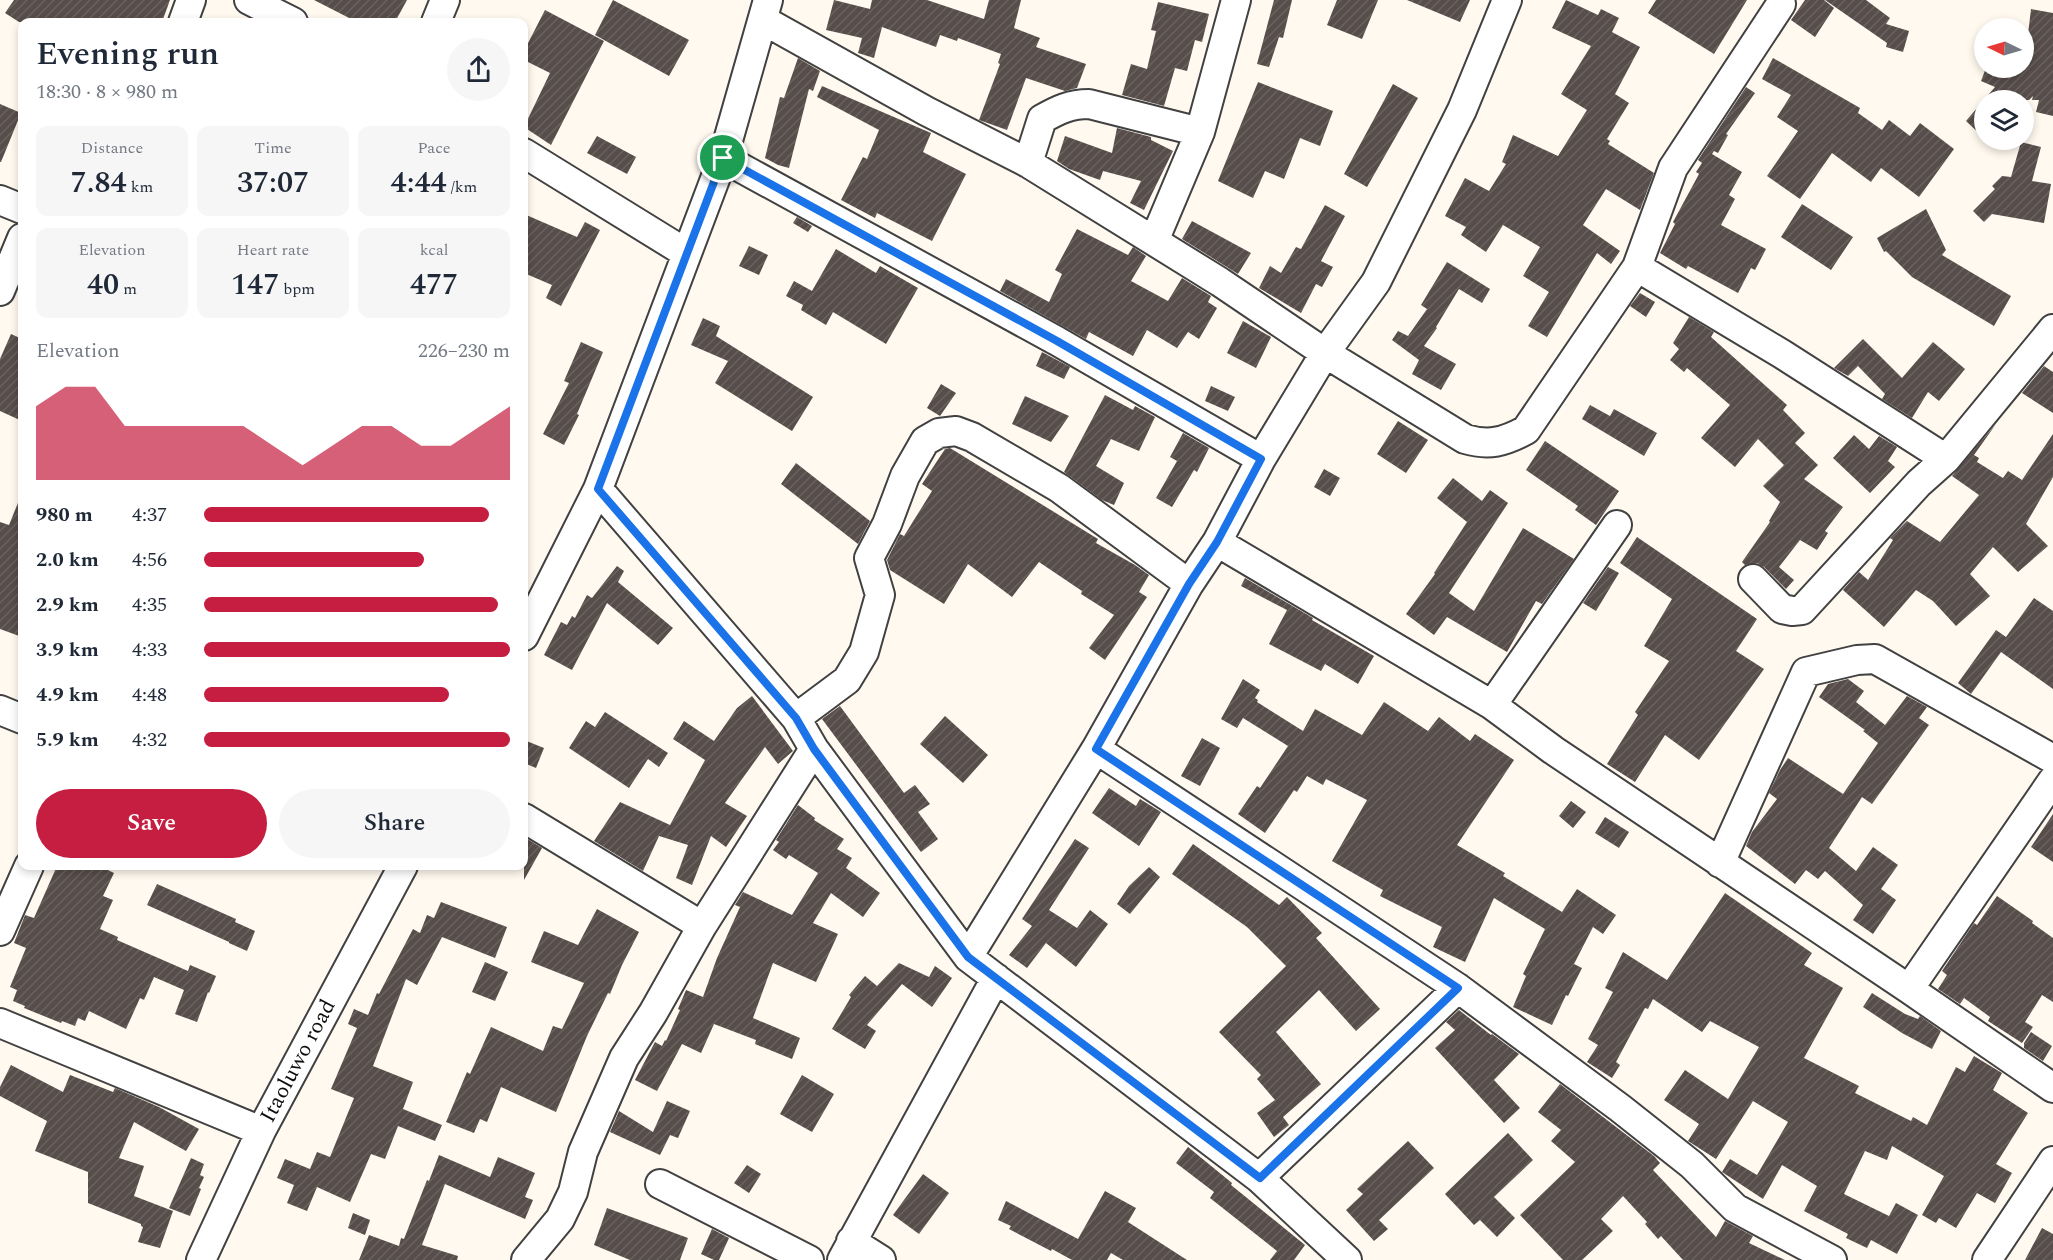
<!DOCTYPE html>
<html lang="en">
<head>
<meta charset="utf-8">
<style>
	body { margin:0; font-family:Spectral,serif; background:#f6f6f7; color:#1f2937; height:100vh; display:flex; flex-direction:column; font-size:22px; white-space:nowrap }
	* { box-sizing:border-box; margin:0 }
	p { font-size:20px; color:#747a83 }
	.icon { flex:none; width:33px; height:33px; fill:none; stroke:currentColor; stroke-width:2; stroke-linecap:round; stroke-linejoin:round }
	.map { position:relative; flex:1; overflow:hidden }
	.sheet { position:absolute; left:18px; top:18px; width:510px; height:852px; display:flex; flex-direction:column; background:#fff; border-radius:12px; box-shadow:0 3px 9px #0003 }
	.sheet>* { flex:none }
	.needle { width:39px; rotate:275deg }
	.fabs { position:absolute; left:1974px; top:18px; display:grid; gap:12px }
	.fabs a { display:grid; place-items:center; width:60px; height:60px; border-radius:50%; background:#fff; box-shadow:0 3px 9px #0003; font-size:30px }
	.pin { position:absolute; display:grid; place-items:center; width:51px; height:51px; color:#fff; margin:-26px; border:3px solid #fff; border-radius:50%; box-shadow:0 2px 6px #0007 }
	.round { display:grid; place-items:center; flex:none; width:63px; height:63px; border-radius:32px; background:#f6f6f7 }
	.overview { display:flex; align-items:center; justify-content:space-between; height:102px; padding:0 18px }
	h1 { font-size:33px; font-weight:600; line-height:45px }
	.metrics { display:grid; grid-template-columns:repeat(3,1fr); gap:9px; height:102px; padding:6px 18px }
	.metrics div { display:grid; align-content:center; border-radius:12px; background:#f6f6f7; text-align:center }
	.metrics b { font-size:30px; font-weight:600 }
	.metrics small { font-size:16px; font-weight:400 }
	.metrics p { font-size:16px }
	.chart { height:168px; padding:12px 18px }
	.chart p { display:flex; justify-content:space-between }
	.chart svg { width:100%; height:108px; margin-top:6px; fill:#c61e40; opacity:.7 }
	.cta { display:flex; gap:12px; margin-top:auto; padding:12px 18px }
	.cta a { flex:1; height:69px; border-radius:36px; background:#c61e40; color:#fff; font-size:24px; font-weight:600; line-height:69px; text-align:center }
	.cta a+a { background:#f6f6f7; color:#1f2937 }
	ul { padding:0 18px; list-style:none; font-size:20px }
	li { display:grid; grid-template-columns:96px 72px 1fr; align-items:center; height:45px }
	li i { height:15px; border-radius:8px; background:#c61e40 }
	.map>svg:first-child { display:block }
	.building { fill:url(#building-hatch) }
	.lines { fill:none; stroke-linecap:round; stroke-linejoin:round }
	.minor-casing { stroke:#414141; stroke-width:32 }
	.minor { stroke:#fff; stroke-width:28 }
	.route-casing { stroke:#fff; stroke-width:12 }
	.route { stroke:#1a73e8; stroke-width:8 }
	.labels { text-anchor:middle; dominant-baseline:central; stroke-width:6; stroke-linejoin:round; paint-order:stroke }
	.street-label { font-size:22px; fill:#0e0e0e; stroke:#fff }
</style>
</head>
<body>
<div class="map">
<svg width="2053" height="1260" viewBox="0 0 2053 1260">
	<defs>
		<pattern id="building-hatch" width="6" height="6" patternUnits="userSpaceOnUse" patternTransform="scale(1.5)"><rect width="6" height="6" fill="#574d4a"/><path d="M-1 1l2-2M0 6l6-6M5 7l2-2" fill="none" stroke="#6a6260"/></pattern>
	</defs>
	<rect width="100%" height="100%" fill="#fff9ef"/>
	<path class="building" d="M14,0H170L162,22H19L5,13Z
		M314,0H407L395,22H357Z
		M613,0L689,40L669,76L595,35Z
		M834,0L870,9L872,0H927L984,19L989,0H1021L1014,28L1040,38L1036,47L1086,64L1077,88L1065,91L1026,78L1007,130L979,120L1000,64L998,63L1001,54L958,38L957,41L940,35L936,47L882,27L874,58L858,53L862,38L826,30Z
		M1274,0H1292L1283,38L1279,37L1269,67L1257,64Z
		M1337,0H1378L1362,39L1327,25Z
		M1407,0H1470L1460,22Z
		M1566,0L1598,15L1601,9L1619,18L1612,32L1640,47L1615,94L1629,103L1607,139L1610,141L1608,144L1654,173L1640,210L1606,189L1583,225L1620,251L1611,264L1597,253L1547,337L1528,326L1549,292L1523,276L1540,247L1503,225L1486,252L1461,235L1466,227L1445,216L1465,178L1489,191L1506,164L1502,162L1513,135L1558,156L1587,110L1561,94L1591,46L1552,28Z
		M1656,0H1747L1714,54L1648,13Z
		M1805,0H1824L1834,8L1815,37L1791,20Z
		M1825,0H1866L1890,18L1886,24L1909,31L1903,52L1886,47L1887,43Z
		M1158,2L1209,14L1202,42L1195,40L1187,71L1175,68L1164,106L1122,95L1131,64L1147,69L1156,31L1151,30Z
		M2031,9L2053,13V116L2036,112L2039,100H2032L2033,96L2029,100H1984V138L1966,121L1995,87L1981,81L1986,68H2024Z
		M545,10L604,41L551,145L524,127L550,73L524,60V51Z
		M798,58L820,71L813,91L809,89L789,168L778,165L765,158L780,97L784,98Z
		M1773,58L1860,108L1858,113L1882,130L1889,120L1910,136L1920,123L1954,149L1919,197L1881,168L1871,182L1832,153L1800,199L1767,176L1798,131L1777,117L1791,95L1762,79Z
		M1258,82L1333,111L1320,146L1300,138L1284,179L1265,171L1253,198L1218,181Z
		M1393,84L1418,98L1367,187L1344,174Z
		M822,86L931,133L923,152L966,174L932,241L877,213L875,218L841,200L863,157L867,159L879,130L817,97Z
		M1746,87L1755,93L1726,134L1728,135L1718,153L1714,151L1712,154L1742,172L1729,195L1735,199L1721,225L1766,249L1755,270L1751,268L1738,293L1688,266L1686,269L1660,253L1675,224L1673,222L1699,174L1696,172L1702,163L1698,160Z
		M0,104L21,113L1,162H0Z
		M1117,128L1151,137V140L1173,151L1144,210L1130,203L1141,181L1103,171L1100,180L1069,169L1057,161L1065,136L1112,153Z
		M597,136L636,157L627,174L587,153Z
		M2021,142L2041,147L2032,181L2051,184L2044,223L1992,214L1984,222L1973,211L1995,189L1992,186L2002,176L2011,177Z
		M1802,204L1853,237L1831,270L1781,237Z
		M1325,205L1345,216L1321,261L1333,267L1322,287L1316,284L1301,313L1259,288L1270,266L1281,273L1296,247L1301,249Z
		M1926,209L1946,250L1942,255L2011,296L1994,326L1912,277L1886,251L1884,252L1877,238Z
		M524,214L577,237L585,222L600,230L561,306L546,298L552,285L524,273Z
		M797,217L812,226L808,232L793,223Z
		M1192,221L1251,253L1238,274L1182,239Z
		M1077,229L1128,255L1133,247L1146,256L1131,281L1168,301L1182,278L1211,296L1208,302L1217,308L1199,339L1188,332L1177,348L1147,330L1133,356L1089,332L1086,339L1000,291L1006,279L1049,302L1062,274L1055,270Z
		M749,246L768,255L759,275L739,266Z
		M836,249L876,273L880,266L918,288L886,344L833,312L826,325L801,310L803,305L786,296L794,281L812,291Z
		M1447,262L1490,289L1482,303L1459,289L1436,327L1437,328L1424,346L1456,364L1441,390L1412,374L1419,360L1392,340L1398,331L1408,336L1427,309L1421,305Z
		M1640,293L1655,302L1646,317L1630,306Z
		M1689,317L1714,332L1711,337L1787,405L1783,410L1805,433L1795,443L1818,465L1804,479L1843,507L1825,531L1828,533L1817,550L1800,540L1779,567L1794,580L1786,589L1764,567L1757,563L1745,565L1742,562L1770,522L1769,521L1780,502L1763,486L1784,465L1758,439L1735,467L1701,438L1730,405L1687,368L1684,372L1670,360L1679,349L1673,343Z
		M703,318L720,326L716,336L813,397L792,431L715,383L728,361L691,345Z
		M1243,321L1271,337L1256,368L1227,353Z
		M11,334L22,339V421L0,411V359Z
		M1863,339L1902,378L1933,342L1965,369L1939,401L1928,392L1912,418L1882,399L1885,394L1858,366L1848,376L1834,368Z
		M581,342L603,352L577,414L579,415L564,445L543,434L569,383L564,381Z
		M1042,352L1070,367L1064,379L1036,366Z
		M2044,366L2053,372V413L2022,393Z
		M941,384L956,393L940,416L927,408Z
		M1211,386L1235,397L1228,411L1205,401Z
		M1105,395L1133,410L1135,406L1155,417L1139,451L1111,439L1096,466L1124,483L1114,505L1102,500L1064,472Z
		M1025,396L1069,416L1051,442L1012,424Z
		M1590,405L1610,416L1614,409L1657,433L1644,456L1582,419Z
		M1398,421L1428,440L1406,473L1377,454Z
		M1996,424L1974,455L1979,458L1977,462L2003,478L2008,471L2022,480L2053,434V477L2026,524L2048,546L2018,572L1993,547L1970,574L1990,596L1956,626L1933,601L1916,590L1884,627L1843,590L1859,572L1868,580L1893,540L1890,538L1907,521L1940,542L1979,495L1952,476Z
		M1183,433L1209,448L1197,472L1194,470L1172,507L1156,498L1177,461L1170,457Z
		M1854,435L1869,449L1879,436L1897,447L1888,461L1895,467L1870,493L1833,458Z
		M1545,441L1619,491L1596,525L1575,510L1578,506L1526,470Z
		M950,448L1098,539L1096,543L1135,565L1149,575L1139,592L1147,597L1105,660L1089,648L1114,615L1081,594L1082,591L1039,562L1012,597L968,564L944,604L890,570L887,560L900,534L904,536L932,491L922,484L945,449Z
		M796,463L870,521L858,544L781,484Z
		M1324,469L1340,478L1330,496L1314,487Z
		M1453,478L1482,501L1490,490L1508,503L1449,593L1474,611L1523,528L1574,559L1542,604L1536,601L1507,652L1447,617L1434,635L1406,614L1435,574L1434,573L1467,522L1437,498Z
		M22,493V637L0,629V522L9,525Z
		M1637,537L1757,619L1736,651L1764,669L1699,760L1665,735L1635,782L1607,764L1638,715L1635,712L1669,661L1644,646L1672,599L1620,563Z
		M617,566L624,571L618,582L673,628L658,645L607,603L572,670L544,655L561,622L567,625L572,616L575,618L587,595L592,598Z
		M1608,567L1619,573L1596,611L1583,603Z
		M1245,578L1313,618L1312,620L1374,656L1358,684L1325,664L1321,671L1269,644L1287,610L1241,586Z
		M2034,598L2053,611V689L2001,652L1971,694L1958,683L1996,630L2006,637Z
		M1243,679L1260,690L1255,698L1258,700L1257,702L1303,731L1315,709L1362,735L1384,702L1428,731L1439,717L1470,741L1475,734L1514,760L1457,845L1505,873L1503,876L1562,912L1577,889L1616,915L1603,934L1593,927L1574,964L1582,968L1568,996L1566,995L1552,1025L1513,1007L1526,976L1523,974L1545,929L1494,898L1465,962L1433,947L1442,927L1380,896L1383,890L1332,861L1367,800L1326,779L1323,785L1307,776L1297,792L1294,790L1265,833L1238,814L1257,786L1260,788L1288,746L1243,718L1237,728L1221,719Z
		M1848,679L1864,691L1856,702L1885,725L1907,696L1927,707L1919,718L1929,725L1872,804L1862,797L1829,848L1856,871L1873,847L1898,865L1881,889L1896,900L1873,934L1853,920L1863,905L1825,871L1818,879L1806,870L1795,884L1746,846L1752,832L1777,799L1769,793L1780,770L1788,758L1843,794L1878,743L1863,731L1865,730L1819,697L1828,684Z
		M752,696L793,751L778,764L765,747L725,803L747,816L726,847L711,836L692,885L676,878L688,845L659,836L643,871L594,841L620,802L670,825L705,760L673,739L684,721L714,741L737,708Z
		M840,706L904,793L915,785L930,804L918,812L938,839L921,852L822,719Z
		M605,712L668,753L659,767L648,759L629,788L569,748L586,721L595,727Z
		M945,716L988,755L963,783L920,744Z
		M1202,738L1220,748L1200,786L1181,776Z
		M524,740L544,748L536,768L524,763Z
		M1109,788L1136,806L1140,799L1161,812L1139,846L1092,813Z
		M1571,801L1586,812L1573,828L1559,816Z
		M798,805L815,818L814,820L844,839L837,849L852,858L846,868L880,893L863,917L831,893L813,923L838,934L816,982L773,963L753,1018L800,1038L792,1059L755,1044L756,1040L714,1024L701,1053L682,1044L657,1091L635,1080L655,1042L662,1046L665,1040L666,1041L680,1010L678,1009L686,990L703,997L717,958L740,907L735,905L743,892L792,915L818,873L789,855L786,859L773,850L779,842L776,840Z
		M2053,814V862L2031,847Z
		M1605,817L1629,832L1619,848L1595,833Z
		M524,837L542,848L524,880Z
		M1075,839L1089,848L1049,910L1077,928L1090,910L1108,924L1076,967L1046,943L1027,968L1009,955L1032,926L1022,919Z
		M1193,844L1279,905L1287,897L1322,933L1316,938L1380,1009L1356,1031L1319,990L1276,1032L1321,1084L1283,1117L1289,1125L1274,1137L1257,1113L1275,1100L1257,1079L1261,1075L1219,1032L1286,966L1247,927L1172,874Z
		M57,866H100L114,873L103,896L113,900L100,929L118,937L117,940L188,971L190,965L216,976L209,993L208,992L197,1022L175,1014L184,990L154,977L144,1000L140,998L126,1029L89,1011L85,1021L78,1018L75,1026L62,1021L61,1023L24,1008L25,1006L13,1001L17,990L10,987L26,948L14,943L25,915L34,918Z
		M1149,867L1160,877L1130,914L1117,904L1129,886Z
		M157,884L236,919L235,922L255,931L247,951L229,943V942L147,905Z
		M1725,893L1812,953L1804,965L1843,988L1804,1058L1859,1086L1855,1093L1911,1121L1913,1117L1927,1125L1956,1067L1965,1072L1974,1056L2002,1073L1993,1090L2028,1113L1996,1164L2012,1173L1995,1203L1977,1193L1956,1228L1939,1218L1936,1223L1922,1215L1944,1176L1892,1146L1887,1160L1865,1151L1844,1194L1889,1216L1896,1203L1918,1215L1897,1254L1871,1240L1867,1248L1846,1238L1848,1234L1804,1211L1817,1186L1782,1165L1763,1199L1722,1172L1730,1159L1757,1175L1788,1122L1753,1101L1716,1159L1688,1141L1699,1124L1664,1100L1685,1070L1728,1099L1759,1047L1710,1021L1702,1032L1653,999L1648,1009L1645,1008L1616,1062L1620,1065L1612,1078L1587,1062L1598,1045L1588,1039L1613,992L1605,988L1623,952L1667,980Z
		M1997,896L2033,921L2032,923L2053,938V1002L2042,995L2025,1022L2033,1027L2022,1043L1988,1021L1990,1017L1964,998L1960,1004L1938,989L1947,975L1942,971L1974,923L1977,925Z
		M441,902L507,927L495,958L442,937L417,985L406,979L373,1066L413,1082L403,1109L442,1125L435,1141L398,1126L385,1159L371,1154L350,1202L317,1187L307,1211L287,1203L294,1185L277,1178L285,1159L310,1169L317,1152L330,1157L354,1098L331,1089L357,1028L348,1024L354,1009L368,1015L377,993L379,994L413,929L420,933L427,915L434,918Z
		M597,909L639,932L622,965L610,994L608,993L587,1036L556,1112L501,1087L487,1122L480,1119L474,1133L446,1122L467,1072L470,1074L491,1027L543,1051L553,1026L562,1029L584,983L531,962L544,931L578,945Z
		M485,962L508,972L495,1001L472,992Z
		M899,963L929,977L935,966L952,978L932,1007L902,984L867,1025L876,1031L865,1049L832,1029L851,997L849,995L865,976L877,986Z
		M1872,993L1905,1014L1918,1019L1920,1016L1941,1031L1932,1049L1902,1033L1863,1007Z
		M1459,1010L1491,1035L1492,1034L1519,1054L1494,1080L1520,1108L1504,1123L1435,1048L1455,1030L1446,1022Z
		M2031,1032L2052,1046L2043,1061L2024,1048V1043Z
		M11,1065L63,1092L70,1075L113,1092L115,1088L159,1107L199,1129L186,1151L134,1122L119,1158L144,1166L134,1196L173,1211L160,1248L138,1242L143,1227L141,1226V1224L88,1203V1172L35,1151L47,1121L0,1096V1087Z
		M802,1075L834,1094L812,1132L780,1114Z
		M1560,1084L1654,1156L1660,1163L1653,1170L1716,1237L1725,1221L1753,1236L1749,1243L1785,1260H1683L1661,1236L1658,1239L1645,1224L1647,1222L1623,1196L1601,1219L1613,1231L1582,1260H1563L1520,1215L1575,1162L1551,1141L1561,1130L1538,1112Z
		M667,1101L690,1111L678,1138L670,1135L660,1155L610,1132L619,1111L653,1132Z
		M1508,1133L1533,1160L1494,1197L1515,1218L1497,1237L1480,1220L1474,1225L1445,1194Z
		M1408,1141L1434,1168L1379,1220L1388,1229L1374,1241L1346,1210L1363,1194L1357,1189Z
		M1188,1147L1232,1183L1231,1185L1305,1245L1294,1260H1270L1277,1251L1210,1198L1214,1192L1176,1163Z
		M439,1155L490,1177L498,1157L535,1173L525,1197L533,1200L525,1219L445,1184L422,1245L458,1256L457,1260H359L369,1235L399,1246L401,1238L404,1239L427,1180L429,1181Z
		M191,1158L204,1164L200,1175L204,1177L199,1188L201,1189L190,1216L169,1208Z
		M747,1165L761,1174L749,1193L734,1183Z
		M923,1174L949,1193L919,1234L893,1215Z
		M1105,1191L1136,1208L1128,1222L1187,1260H1123L1111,1253L1107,1260H1072L1052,1249L1051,1251L1009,1229L1011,1226L998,1220L1006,1201L1078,1239Z
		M607,1208L688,1238L680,1260H630L594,1245Z
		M353,1213L370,1220L365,1235L348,1228Z
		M2042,1228L2053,1234V1260H2025Z
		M712,1229L729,1238L719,1260H714L701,1254Z"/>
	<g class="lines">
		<defs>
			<path id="minor" d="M249,0L293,22
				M763,20L926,111L1028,163L1220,282L1325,353L1465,439C1489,446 1504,442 1526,430L1637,267L1673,168L1781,4
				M183,22L191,0
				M436,22L445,0
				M524,153L686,253
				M723,158L1057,341L1261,459
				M1028,163L1042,119C1058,110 1070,104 1089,104L1200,132
				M0,200L22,209
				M1154,241L1200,132L1236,0
				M1637,267L1782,354L1946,459
				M0,291L22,238
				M598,489L796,718L814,749L968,957L1259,1178L1347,1260
				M1217,542L1492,705L1553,750L1909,989L2053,1088
				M1753,579L1782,609L1792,611L1802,610L1919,483L1946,459L2053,329
				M524,636L598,489L723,158L768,0
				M1492,705L1617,525
				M0,710L22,719
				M796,718L847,680L864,652L880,595L869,558L887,524L905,476L925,441L939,433L956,431L972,437L1059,488L1189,584
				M1096,749L1458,988L1620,1108L1692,1165L1735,1208L1832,1260
				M524,818L702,926
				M1720,863L1806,672L1857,660L1875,659L2053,759
				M0,931L29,866
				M968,957L1096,749L1189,584L1217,542L1261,459L1325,353L1376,282L1462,110L1507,0
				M1909,989L2053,780
				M0,1023L261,1131
				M1259,1178L1458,988
				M660,1184L809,1260
				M851,1241L881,1260
				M201,1260L261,1131L403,866
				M526,1260L560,1219L573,1192L583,1152L624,1058L653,1013L702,926L814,749
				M842,1260L996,978
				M1987,1260L2053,1161"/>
		</defs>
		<use href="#minor" class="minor-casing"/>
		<use href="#minor" class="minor"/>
	</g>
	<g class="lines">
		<defs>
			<path id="route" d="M723,158L1057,341L1261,459L1217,542L1189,584L1096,749L1458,988L1260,1178L968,957L814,749L796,718L598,489Z"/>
		</defs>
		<use href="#route" class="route-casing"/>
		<use href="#route" class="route"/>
	</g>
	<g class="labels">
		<g class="street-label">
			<text transform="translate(298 1061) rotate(-62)">Itaoluwo road</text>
		</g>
	</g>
</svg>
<div class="fabs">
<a><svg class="needle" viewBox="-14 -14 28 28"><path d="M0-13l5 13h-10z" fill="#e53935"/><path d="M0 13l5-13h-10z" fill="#747a83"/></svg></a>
<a><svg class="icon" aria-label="layers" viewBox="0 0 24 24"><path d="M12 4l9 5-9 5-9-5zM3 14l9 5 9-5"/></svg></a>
</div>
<div class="pin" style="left:723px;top:158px;background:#1e9e55"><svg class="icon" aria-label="arrive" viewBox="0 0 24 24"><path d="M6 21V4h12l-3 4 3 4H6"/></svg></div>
<section class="sheet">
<div class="overview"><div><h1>Evening run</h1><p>18:30 · 8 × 980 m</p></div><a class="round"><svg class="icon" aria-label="share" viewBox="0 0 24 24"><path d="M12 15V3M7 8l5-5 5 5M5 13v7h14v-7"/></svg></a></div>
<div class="metrics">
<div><p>Distance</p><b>7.84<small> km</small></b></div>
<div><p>Time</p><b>37:07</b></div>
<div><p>Pace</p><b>4:44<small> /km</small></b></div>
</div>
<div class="metrics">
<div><p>Elevation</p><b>40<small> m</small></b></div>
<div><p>Heart rate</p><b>147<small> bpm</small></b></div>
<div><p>kcal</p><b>477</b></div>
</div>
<div class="chart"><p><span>Elevation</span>226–230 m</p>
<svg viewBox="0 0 160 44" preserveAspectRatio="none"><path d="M0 44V14L10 6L20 6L30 22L40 22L50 22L60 22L70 22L80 30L90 38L100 30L110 22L120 22L130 30L140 30L150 22L160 14V44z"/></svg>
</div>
<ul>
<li><b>980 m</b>4:37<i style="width:93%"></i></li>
<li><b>2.0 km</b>4:56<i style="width:72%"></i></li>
<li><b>2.9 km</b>4:35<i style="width:96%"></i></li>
<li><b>3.9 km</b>4:33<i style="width:100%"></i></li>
<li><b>4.9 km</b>4:48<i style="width:80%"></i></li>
<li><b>5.9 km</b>4:32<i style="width:100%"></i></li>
</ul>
<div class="cta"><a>Save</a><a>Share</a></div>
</section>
</div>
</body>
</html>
